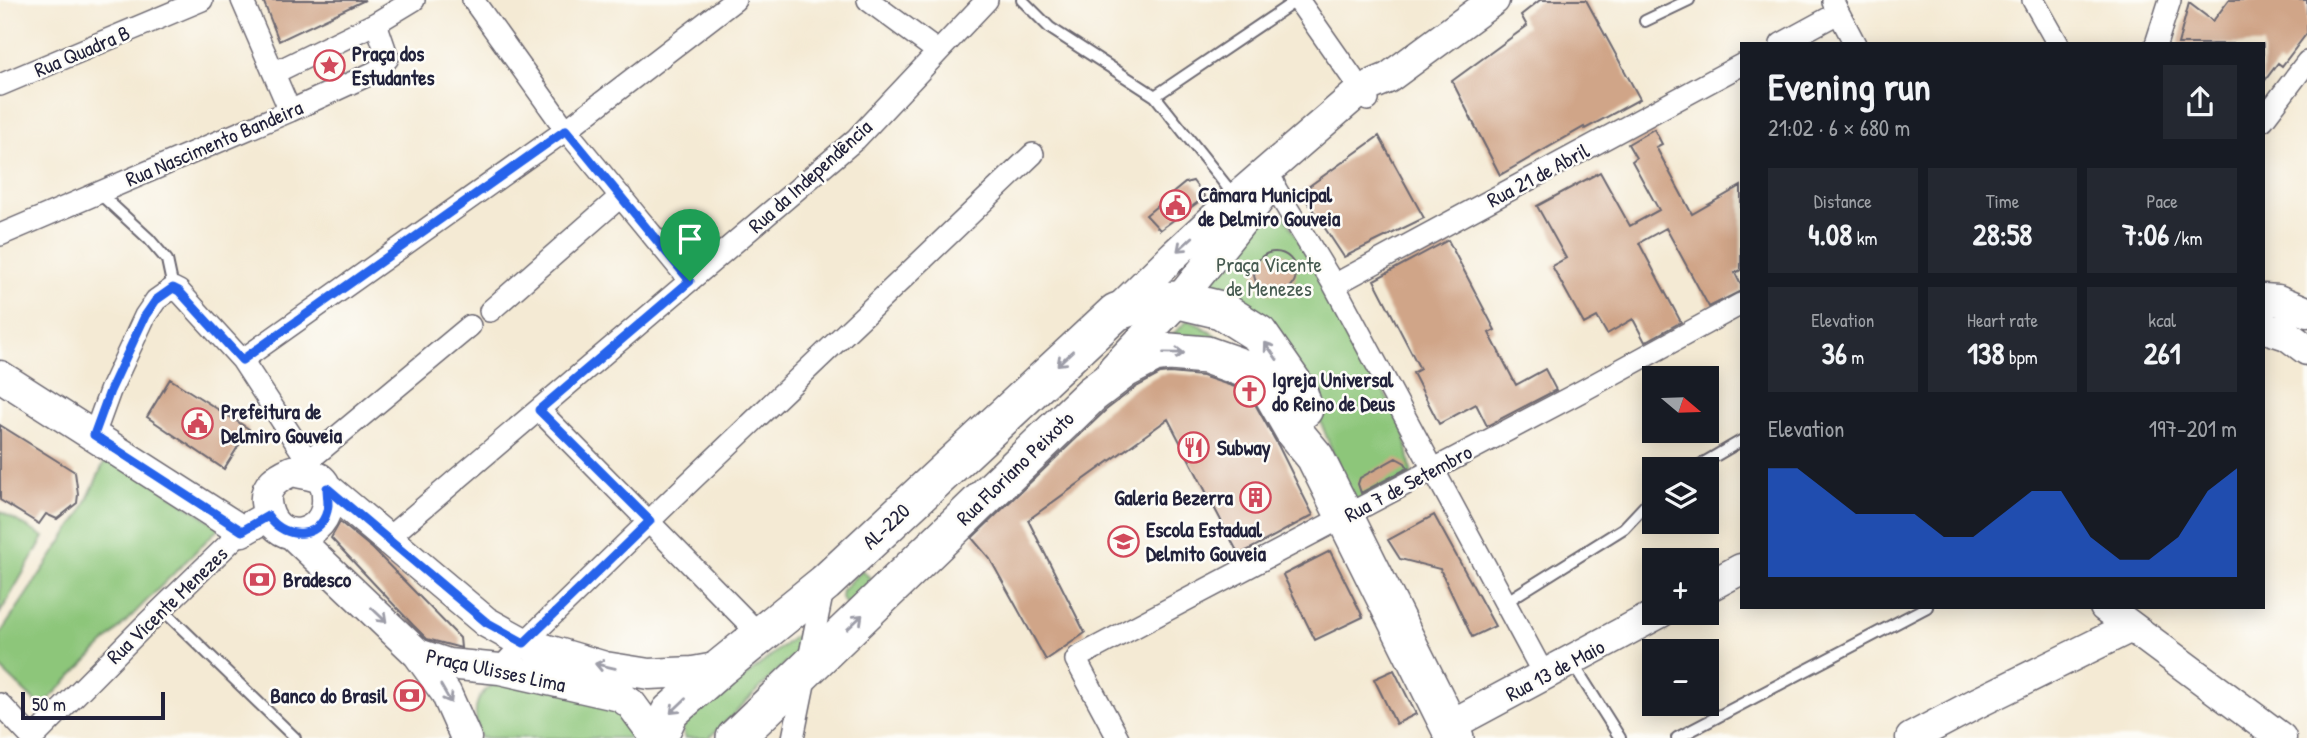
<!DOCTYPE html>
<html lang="en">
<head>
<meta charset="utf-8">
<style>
	body { margin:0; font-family:"Patrick Hand",sans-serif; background:#242831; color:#f1f3f6; height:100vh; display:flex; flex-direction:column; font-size:26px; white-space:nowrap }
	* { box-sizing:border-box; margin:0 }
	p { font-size:23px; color:#9ea1a6 }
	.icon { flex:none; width:38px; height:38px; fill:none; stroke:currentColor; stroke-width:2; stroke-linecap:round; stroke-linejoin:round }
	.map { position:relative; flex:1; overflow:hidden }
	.panel { position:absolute; left:1740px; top:42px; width:525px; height:567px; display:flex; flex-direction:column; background:#171b24; border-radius:0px; box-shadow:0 4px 18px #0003 }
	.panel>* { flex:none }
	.needle { width:46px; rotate:109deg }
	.fabs { position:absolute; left:1642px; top:366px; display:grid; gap:14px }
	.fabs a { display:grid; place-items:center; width:77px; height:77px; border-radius:0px; background:#171b24; box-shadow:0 4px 18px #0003; font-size:35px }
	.scale { position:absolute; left:21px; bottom:18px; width:144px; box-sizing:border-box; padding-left:7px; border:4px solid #22223b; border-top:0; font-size:19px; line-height:24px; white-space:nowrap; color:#22223b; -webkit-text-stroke:5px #fdfcf7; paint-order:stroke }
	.pin { position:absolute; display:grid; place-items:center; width:60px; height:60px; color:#fff; margin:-72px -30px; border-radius:50% 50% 50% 0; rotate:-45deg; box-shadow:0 0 7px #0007 }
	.pin .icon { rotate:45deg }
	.round { display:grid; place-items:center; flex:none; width:74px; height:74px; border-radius:0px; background:#242831 }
	.head { display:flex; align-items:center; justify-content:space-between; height:119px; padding:0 28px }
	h1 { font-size:38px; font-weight:700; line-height:52px }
	.metrics { display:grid; grid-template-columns:repeat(3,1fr); gap:10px; height:119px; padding:7px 28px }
	.metrics div { display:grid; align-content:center; border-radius:0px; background:#242831; text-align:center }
	.metrics b { font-size:30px; font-weight:700 }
	.metrics small { font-size:19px; font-weight:400 }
	.metrics p { font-size:19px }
	.chart { height:196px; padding:14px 28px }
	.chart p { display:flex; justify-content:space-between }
	.chart svg { width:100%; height:126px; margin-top:7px; fill:#2563eb; opacity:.7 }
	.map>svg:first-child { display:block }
	.green { fill:#8dc67a; stroke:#58745a; stroke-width:2 }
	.building { fill:#d0a588 }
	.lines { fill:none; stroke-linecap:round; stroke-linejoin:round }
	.lane-casing { stroke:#6c6871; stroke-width:14 }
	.street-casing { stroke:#6c6871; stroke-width:24 }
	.secondary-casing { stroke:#6c6871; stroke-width:33 }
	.highway-casing { stroke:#6c6871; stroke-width:40 }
	.lane { stroke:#fff; stroke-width:10 }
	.street { stroke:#fff; stroke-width:21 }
	.secondary { stroke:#fff; stroke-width:30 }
	.highway { stroke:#fff; stroke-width:37 }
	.oneway { stroke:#9c9ca7 }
	.route-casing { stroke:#fff; stroke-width:14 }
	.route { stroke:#2563eb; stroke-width:9 }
	.labels { text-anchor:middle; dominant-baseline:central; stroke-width:5; stroke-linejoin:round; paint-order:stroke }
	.street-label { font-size:21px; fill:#22223b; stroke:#fdfcf7 }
	.poi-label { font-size:21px; font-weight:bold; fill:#22223b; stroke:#fdfcf7; text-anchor:start }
	.park-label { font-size:21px; fill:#475b51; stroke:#fdfcf7 }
</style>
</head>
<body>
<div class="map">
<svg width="2307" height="738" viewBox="0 0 2307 738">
	<rect width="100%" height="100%" fill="#fdfcf7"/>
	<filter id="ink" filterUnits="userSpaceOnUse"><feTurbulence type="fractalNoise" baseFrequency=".0143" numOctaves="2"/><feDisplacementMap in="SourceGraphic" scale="14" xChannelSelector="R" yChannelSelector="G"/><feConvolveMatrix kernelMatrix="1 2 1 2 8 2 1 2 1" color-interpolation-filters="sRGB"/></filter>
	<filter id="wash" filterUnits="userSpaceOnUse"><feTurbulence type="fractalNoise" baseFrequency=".00686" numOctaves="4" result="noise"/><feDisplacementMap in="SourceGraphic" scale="28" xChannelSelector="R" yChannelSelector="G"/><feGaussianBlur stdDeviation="1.57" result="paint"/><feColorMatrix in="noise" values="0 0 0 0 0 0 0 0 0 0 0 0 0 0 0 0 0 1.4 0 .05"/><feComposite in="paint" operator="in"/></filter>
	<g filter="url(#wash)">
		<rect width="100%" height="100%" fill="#f4ead4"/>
		<path class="green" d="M1284,214L1404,428L1412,477L1360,504L1351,499L1318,415L1206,288L1258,215Z
			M1188,320L1199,325L1227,343L1198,336L1170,337Z
			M108,454L220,527L41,707L0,668V634L81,513Z
			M0,511L44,537L0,613Z
			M862,570L875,583L847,605L841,598L842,590Z
			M806,627L798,651L709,738H685L682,727L686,720L728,691Z
			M501,680L614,701L641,738H480C472,710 473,694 501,680Z"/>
		<g id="blocks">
			<path class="building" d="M263,0H365L279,41Z
				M1540,0H1586L1640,99L1585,129L1584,127L1500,175L1452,81L1527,26L1521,15Z
				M2229,0H2307V33L2282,66L2278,63L2263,83V44H2178L2189,3L2213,21Z
				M1654,129L1662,144L1656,147L1692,214L1741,186V270L1735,273L1741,285V291L1709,307L1666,228L1639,243L1681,322L1645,342L1633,319L1607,334L1597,317L1584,324L1552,266L1566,258L1537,206L1600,172L1630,226L1659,210L1632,161L1636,158L1628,144Z
				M1379,136L1424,218L1344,257L1301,192Z
				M1193,181L1205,197L1160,230L1146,215L1185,183Z
				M1448,240L1495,330L1489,333L1516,385L1545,369L1556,390L1487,426L1476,404L1439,424L1413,373L1420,369L1374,280Z
				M1254 273a21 21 0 1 1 42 0a21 21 0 1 1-42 0Z
				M1170,373L1202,376L1235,387L1255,404L1279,447L1313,515L1239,555L1168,419L1028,520L1085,633L1046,660L990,559L972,538L1106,410L1136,387L1160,374Z
				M170,379L249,429L224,469L147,417Z
				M0,425L75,472L78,494L77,503L57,519L46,514L39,524L0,500Z
				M1396,458L1405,463L1408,468L1361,493L1358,484L1360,478Z
				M1434,515L1495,626L1472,637L1440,569L1400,559L1388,540Z
				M340,522L373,549L460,638L461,648L427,639L413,625L331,538Z
				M1330,551L1363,617L1315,640L1283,575Z
				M1394,670L1416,714L1396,724L1374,679Z"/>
		</g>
	</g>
	<g filter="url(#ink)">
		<use href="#blocks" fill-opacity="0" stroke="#6c6871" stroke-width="2"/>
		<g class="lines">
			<defs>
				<path id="lane" d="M1022,0L1050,28L1155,96L1236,198
					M1645,21L1689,0
					M1155,96L1297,0
					M98,192L149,239L167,260L173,288
					M1693,469L1741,441
					M1504,603L1624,528L1654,496
					M162,609L295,738
					M1572,662L1620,738
					M1677,738L1927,607"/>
				<path id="street" d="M242,0L290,111
					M473,0L566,130L690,281
					M868,0L937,51
					M1298,0L1368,100
					M2033,0L2058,44
					M1833,2L1855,44
					M1781,44L1838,13
					M2156,44L2170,0
					M274,73L376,23L414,0
					M0,85L202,0
					M2263,120L2307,62
					M1272,183L1334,285L1544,675
					M0,235L290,111L377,71L388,58L376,23
					M1334,285L1741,65
					M490,311L621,196
					M242,360L566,130L735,0
					M539,410L760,635
					M94,435L110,391L145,316L156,300L173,288L179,291L242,360L319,478
					M309,460L470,326
					M388,538L856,139L987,0
					M500,669L524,643L673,498L1033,154
					M0,704L32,738
					M33,738L143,627L242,531
					M793,738L824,585
					M1118,738L1076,660L1078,657L1582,391L1741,304"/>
				<path id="secondary" d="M2263,299L2278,300L2307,312
					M1116,312L1174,255L1236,198L1362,89L1388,78L1494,0
					M2263,327L2287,335L2307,350
					M1114,368L1179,300L1270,186
					M0,376L242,531L268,516
					M292,471C300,473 312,474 319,478C325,482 327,490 327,497C330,540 271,550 266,502C264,485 279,477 292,471Z
					M327,488L486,622L524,643L605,667L649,674L693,672L721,667
					M293,535L418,654L448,664L500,669L620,696L631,704L656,738
					M1706,588L1741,569
					M2105,607L2281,738
					M418,654L446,693L466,738
					M1449,726L1661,612
					M1911,738L1977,703L2131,627"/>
				<path id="highway" d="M658,738L670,712L721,667L825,583L1116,312L1149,301L1179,300L1221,310L1259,334L1298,390L1304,409
					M735,738L1092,394L1125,369L1154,354L1170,352L1206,355L1246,369L1271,391L1295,433L1315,457L1455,738"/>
			</defs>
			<use href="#lane" class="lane-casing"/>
			<use href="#street" class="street-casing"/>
			<use href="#secondary" class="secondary-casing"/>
			<use href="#highway" class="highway-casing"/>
			<use href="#lane" class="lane"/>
			<use href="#street" class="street"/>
			<use href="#secondary" class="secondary"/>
			<use href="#highway" class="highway"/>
		</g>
		<defs><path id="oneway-shaft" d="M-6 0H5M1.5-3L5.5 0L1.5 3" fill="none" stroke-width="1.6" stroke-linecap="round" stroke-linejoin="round" transform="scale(1.75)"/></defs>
		<g class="oneway">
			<use href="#oneway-shaft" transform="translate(1185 244) rotate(138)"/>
			<use href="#oneway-shaft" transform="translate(1271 351) rotate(-125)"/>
			<use href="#oneway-shaft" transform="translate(1174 353) rotate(1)"/>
			<use href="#oneway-shaft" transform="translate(1065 358) rotate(137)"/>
			<use href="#oneway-shaft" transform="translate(379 615) rotate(44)"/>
			<use href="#oneway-shaft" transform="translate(855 622) rotate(-44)"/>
			<use href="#oneway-shaft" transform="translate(605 666) rotate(-167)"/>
			<use href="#oneway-shaft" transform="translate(446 694) rotate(60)"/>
			<use href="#oneway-shaft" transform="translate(678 706) rotate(136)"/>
		</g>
	</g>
	<g class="lines" filter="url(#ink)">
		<defs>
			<path id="route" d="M566,130L690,281L539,410L650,521L524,643L486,622L327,488C327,493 328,499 328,505C325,539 286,542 268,516L242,531L94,435L110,391L145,316L156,300L173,288L179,291L242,360Z"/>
		</defs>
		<use href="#route" class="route-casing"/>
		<use href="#route" class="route"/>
	</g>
	<defs>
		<symbol id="sight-ring" viewBox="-11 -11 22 22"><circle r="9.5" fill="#fdfcf7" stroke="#d1495b" stroke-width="1.5"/><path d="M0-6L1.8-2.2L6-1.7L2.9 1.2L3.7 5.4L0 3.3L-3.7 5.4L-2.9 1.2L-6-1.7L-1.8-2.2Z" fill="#d1495b"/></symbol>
		<symbol id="civic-ring" viewBox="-11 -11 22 22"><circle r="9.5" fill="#fdfcf7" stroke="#d1495b" stroke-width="1.5"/><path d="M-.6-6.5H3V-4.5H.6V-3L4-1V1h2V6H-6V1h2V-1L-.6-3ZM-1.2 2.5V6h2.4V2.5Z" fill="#d1495b"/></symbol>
		<symbol id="church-ring" viewBox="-11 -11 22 22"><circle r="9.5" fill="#fdfcf7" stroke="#d1495b" stroke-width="1.5"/><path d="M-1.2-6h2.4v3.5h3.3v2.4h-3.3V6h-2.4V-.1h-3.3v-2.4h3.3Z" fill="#d1495b"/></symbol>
		<symbol id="restaurant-ring" viewBox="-11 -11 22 22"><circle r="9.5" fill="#fdfcf7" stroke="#d1495b" stroke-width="1.5"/><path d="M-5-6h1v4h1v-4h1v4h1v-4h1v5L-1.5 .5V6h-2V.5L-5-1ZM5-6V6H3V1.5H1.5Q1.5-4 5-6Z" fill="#d1495b"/></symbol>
		<symbol id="building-ring" viewBox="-11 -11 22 22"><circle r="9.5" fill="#fdfcf7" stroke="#d1495b" stroke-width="1.5"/><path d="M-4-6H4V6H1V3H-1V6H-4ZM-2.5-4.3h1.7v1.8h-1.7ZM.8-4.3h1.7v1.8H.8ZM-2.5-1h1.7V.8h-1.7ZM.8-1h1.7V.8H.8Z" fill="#d1495b"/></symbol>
		<symbol id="school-ring" viewBox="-11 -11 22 22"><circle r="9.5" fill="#fdfcf7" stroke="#d1495b" stroke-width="1.5"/><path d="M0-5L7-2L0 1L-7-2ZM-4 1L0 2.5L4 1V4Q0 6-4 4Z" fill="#d1495b"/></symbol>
		<symbol id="bank-ring" viewBox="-11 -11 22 22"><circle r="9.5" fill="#fdfcf7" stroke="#d1495b" stroke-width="1.5"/><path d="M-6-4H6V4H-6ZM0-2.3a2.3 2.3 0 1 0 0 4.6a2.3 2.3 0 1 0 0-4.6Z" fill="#d1495b"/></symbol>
	</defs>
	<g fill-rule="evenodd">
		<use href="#sight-ring" x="312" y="48" width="35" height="35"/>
		<use href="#civic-ring" x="1158" y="188" width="35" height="35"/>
		<use href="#church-ring" x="1232" y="374" width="35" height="35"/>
		<use href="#civic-ring" x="180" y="406" width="35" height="35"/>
		<use href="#restaurant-ring" x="1176" y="430" width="35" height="35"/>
		<use href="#building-ring" x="1238" y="480" width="35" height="35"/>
		<use href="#school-ring" x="1106" y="524" width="35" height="35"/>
		<use href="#bank-ring" x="242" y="562" width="35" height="35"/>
		<use href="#bank-ring" x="392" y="678" width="35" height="35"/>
	</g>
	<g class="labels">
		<g class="street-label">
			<text transform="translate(82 51) rotate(-23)">Rua Quadra B</text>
			<text transform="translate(214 143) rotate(-23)">Rua Nascimento Bandeira</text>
			<text transform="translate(1538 175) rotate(-28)">Rua 21 de Abril</text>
			<text transform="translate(810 176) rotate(-42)">Rua da Independência</text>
			<text transform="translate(1015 468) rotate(-44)">Rua Floriano Peixoto</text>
			<text transform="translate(1408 483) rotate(-28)">Rua 7 de Setembro</text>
			<text transform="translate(886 526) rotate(-43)">AL-220</text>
			<text transform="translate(167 605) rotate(-44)">Rua Vicente Menezes</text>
			<text transform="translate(496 670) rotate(12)">Praça Ulisses Lima</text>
			<text transform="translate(1555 670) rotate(-28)">Rua 13 de Maio</text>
		</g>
		<g class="poi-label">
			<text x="352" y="53">Praça dos<tspan x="352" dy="24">Estudantes</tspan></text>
			<text x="1198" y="194">Câmara Municipal<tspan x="1198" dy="24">de Delmiro Gouveia</tspan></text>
			<text x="1272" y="379">Igreja Universal<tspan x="1272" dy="24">do Reino de Deus</tspan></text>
			<text x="221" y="411">Prefeitura de<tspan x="221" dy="24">Delmiro Gouveia</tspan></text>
			<text x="1217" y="447">Subway</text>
			<text x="1233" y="497" text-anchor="end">Galeria Bezerra</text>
			<text x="1146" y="529">Escola Estadual<tspan x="1146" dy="24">Delmito Gouveia</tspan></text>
			<text x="283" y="579">Bradesco</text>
			<text x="387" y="695" text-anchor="end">Banco do Brasil</text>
		</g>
		<g class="park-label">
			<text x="1269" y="264">Praça Vicente<tspan x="1269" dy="24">de Menezes</tspan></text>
		</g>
	</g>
</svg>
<div class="fabs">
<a><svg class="needle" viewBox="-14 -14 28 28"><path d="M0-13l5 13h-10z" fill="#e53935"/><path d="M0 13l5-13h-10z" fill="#9ea1a6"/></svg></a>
<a><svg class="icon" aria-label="layers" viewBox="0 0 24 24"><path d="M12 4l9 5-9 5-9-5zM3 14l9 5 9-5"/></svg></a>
<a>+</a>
<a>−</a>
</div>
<div class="scale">50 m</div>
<div class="pin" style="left:690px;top:281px;background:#1e9e55"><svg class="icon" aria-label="arrive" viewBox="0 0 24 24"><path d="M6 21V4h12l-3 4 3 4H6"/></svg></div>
<section class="panel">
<div class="head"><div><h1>Evening run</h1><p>21:02 · 6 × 680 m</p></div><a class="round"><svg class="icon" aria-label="share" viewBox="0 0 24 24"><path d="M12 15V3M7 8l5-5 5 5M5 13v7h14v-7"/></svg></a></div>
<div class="metrics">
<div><p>Distance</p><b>4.08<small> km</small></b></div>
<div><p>Time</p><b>28:58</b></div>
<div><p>Pace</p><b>7:06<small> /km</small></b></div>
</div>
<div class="metrics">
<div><p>Elevation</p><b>36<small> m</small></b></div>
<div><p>Heart rate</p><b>138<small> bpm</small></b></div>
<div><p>kcal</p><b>261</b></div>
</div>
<div class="chart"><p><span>Elevation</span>197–201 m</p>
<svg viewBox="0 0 160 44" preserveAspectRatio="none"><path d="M0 44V6L10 6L20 14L30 22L40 22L50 22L60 30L70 30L80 22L90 14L100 14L110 30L120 38L130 38L140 30L150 14L160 6V44z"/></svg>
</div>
</section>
</div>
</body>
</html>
